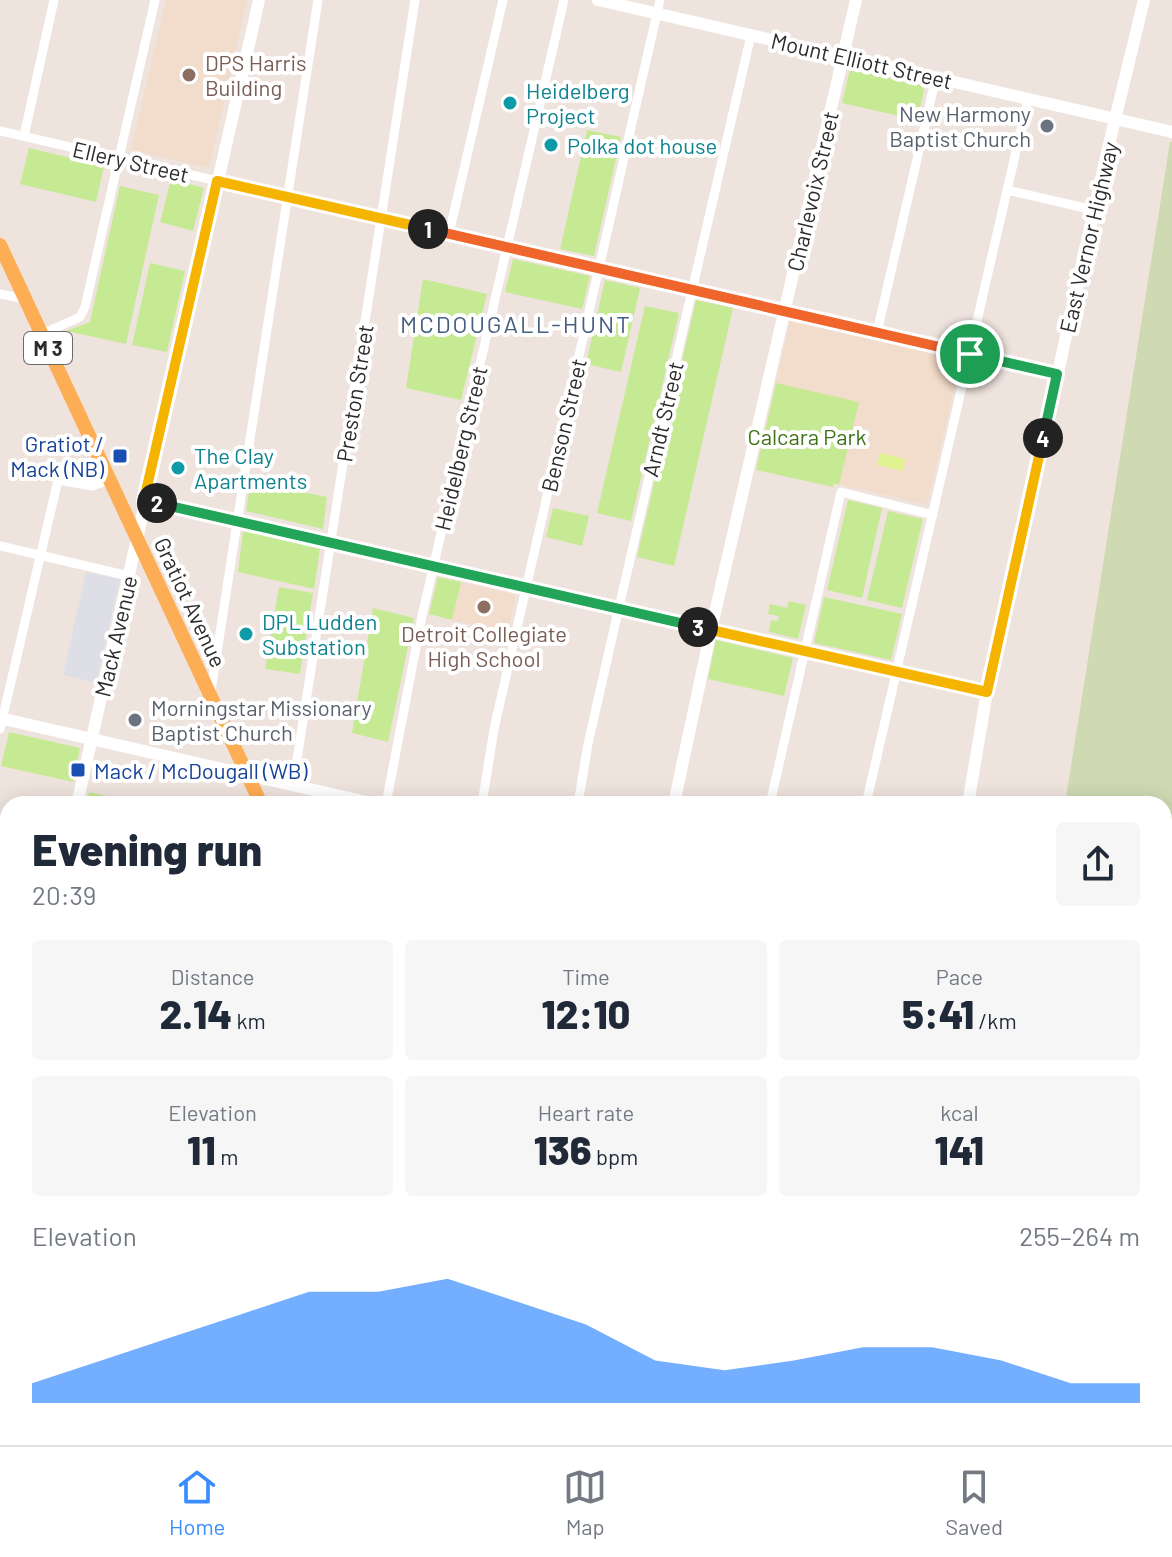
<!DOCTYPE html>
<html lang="en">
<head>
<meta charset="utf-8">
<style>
	body { margin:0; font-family:Barlow,sans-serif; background:#f6f6f7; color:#1f2937; height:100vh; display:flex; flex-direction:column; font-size:30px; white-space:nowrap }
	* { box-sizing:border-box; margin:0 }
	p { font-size:26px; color:#747a83 }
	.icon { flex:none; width:44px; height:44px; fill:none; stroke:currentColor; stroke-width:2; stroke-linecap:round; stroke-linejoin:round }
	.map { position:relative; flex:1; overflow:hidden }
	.side { position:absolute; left:0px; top:796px; width:1172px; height:650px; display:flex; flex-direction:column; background:#fff; border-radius:24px 24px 0 0; box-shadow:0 4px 20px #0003 }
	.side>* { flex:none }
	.pin { position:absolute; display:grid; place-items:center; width:68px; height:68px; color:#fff; margin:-34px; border:4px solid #fff; border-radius:50%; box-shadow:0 2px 8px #0007 }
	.km { position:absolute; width:40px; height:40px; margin:-20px; border-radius:50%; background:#222; color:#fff; font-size:22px; line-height:40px; text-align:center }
	.round { display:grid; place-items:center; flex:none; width:84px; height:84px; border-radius:8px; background:#f6f6f7 }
	.headline { display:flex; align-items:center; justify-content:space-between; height:136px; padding:0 32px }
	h1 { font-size:44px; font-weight:800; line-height:60px }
	.stats { display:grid; grid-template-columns:repeat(3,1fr); gap:12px; height:136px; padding:8px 32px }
	.stats div { display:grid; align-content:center; border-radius:8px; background:#f6f6f7; text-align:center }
	.stats b { font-size:40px; font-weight:800 }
	.stats small { font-size:22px; font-weight:400 }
	.stats p { font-size:22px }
	.chart { height:224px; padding:16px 32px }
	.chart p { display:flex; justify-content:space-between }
	.chart svg { width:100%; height:144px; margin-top:8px; fill:#398dff; opacity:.7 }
	.tab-bar { display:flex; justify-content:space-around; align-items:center; height:112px; border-top:2px solid #e0e1e3; background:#fff; font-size:22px; color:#747a83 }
	.tab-bar a { display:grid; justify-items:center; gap:4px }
	.tab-bar .on { color:#398dff }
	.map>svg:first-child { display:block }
	.industrial { fill:#dedee7 }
	.education { fill:#f2dccb }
	.green { fill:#c6ea94 }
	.cemetery { fill:#cfdab2 }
	.pitch { fill:#e0f28f }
	.water { fill:#67f6fa }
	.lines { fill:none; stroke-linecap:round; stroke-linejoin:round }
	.street { stroke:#fff; stroke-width:9 }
	.secondary { stroke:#fff; stroke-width:12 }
	.primary { stroke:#fdad53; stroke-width:14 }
	.split-1-casing { stroke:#fff; stroke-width:16 }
	.split-2-casing { stroke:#fff; stroke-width:16 }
	.split-3-casing { stroke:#fff; stroke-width:16 }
	.split-4-casing { stroke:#fff; stroke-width:16 }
	.split-5-casing { stroke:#fff; stroke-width:16 }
	.split-1 { stroke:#f0652b; stroke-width:10 }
	.split-2 { stroke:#f5b400; stroke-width:10 }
	.split-3 { stroke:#22a559; stroke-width:10 }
	.split-4 { stroke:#f5b400; stroke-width:10 }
	.split-5 { stroke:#22a559; stroke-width:10 }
	.education-dot { fill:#8d6e63; stroke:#fff; stroke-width:3 }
	.culture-dot { fill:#0f9aa8; stroke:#fff; stroke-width:3 }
	.worship-dot { fill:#6b7280; stroke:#fff; stroke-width:3 }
	.transit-dot { fill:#1a4fb4; stroke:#fff; stroke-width:3 }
	.labels { text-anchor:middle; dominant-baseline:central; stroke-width:8; stroke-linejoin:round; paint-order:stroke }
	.shield { fill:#fff; stroke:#6b6b6b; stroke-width:2 }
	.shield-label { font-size:20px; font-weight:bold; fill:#2c2c2c }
	.street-label { font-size:22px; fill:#2c2c2c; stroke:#fff }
	.education-label { font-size:22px; fill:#785e54; stroke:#fff; text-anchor:start }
	.culture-label { font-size:22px; fill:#0d838f; stroke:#fff; text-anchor:start }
	.worship-label { font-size:22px; fill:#5b616d; stroke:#fff; text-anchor:end }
	.park-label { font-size:22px; fill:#3d7114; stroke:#fff }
	.transit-label { font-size:22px; fill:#164399; stroke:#fff; text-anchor:end }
	.neighbourhood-label { font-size:24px; letter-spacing:2px; fill:#475f81; stroke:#fff }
</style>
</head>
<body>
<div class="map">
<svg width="1172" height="1445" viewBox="0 0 1172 1445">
	<rect width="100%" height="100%" fill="#efe3dd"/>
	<path class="industrial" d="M86,572L120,579L96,683L63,675Z"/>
	<path class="education" d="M166,0H247L209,168L131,150Z
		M790,321L961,360L927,505L834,483L833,487L756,470Z
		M461,582L516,595L504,646L469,638L471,624L452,620Z
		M0,1031L8,1033V1069L0,1105Z"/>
	<path class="green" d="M850,69L925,86L917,120L842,103Z
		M587,130L621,137L594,256L560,249Z
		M29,148L104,166L96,202L20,184Z
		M171,179L204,188L193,231L160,222Z
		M120,186L159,195L126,344L66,331L90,322Z
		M513,259L590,276L582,309L505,292Z
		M150,263L185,271L167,352L132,345Z
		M423,279L487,294L461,400L406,388Z
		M605,280L640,288L621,372L586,364Z
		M696,300L733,308L674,566L637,557Z
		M645,306L679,313L631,521L597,513Z
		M776,383L859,402L839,485L833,483V487L756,470Z
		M251,481L327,497L323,529L246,511Z
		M848,500L882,508L862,598L827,590Z
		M553,508L589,516L582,546L546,537Z
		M888,511L923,519L902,608L867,600Z
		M243,531L320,549L314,589L238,572Z
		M438,577L461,582L452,620L429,614Z
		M279,587L313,593L300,674L265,669Z
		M824,597L902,614L891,660L814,643Z
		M789,601L806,605L798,639L769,632L771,620L778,621L779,616L768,614L770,604L787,608Z
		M373,608L414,618L388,742L352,733Z
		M716,640L793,658L784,696L708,679Z
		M9,732L80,748L73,782L1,766Z
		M89,792L139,803V804H86Z
		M1164,1106L1172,1108V1198L1164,1196Z
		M0,1245L8,1246V1283L0,1281Z"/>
	<path class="cemetery" d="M1170,142H1172V874L1164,872V804H1065Z"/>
	<path class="pitch" d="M880,453L905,459L903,471L877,465Z"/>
	<path class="water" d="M782,1438H824L841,1445H781Z"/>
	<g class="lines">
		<path class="street" d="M0,131L1057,374
			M24,136L54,0
			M1007,190L1094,210
			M449,234L503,0
			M0,294L25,299
			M877,332L936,77
			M42,334L80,317L85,307L155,0
			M144,500L987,692
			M0,546L129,576
			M211,691L318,0
			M0,729L58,480L92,486L110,480
			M293,785L415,0
			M386,804L422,616L564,0
			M482,804L494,729L660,0
			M578,804L588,744L617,616L751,35
			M770,804L841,492L933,515
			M866,804L1028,99
			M0,819L8,821
			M0,920L8,922
			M1164,987L1172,989
			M0,1022L8,1024
			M25,1445L26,1438
			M119,1445L120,1438
			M204,1445L205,1438
			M282,1445L283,1438
			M365,1445L367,1438
			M441,1445L443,1438
			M669,1445L670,1438"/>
		<path class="secondary" d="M598,0L1172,132
			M0,718L375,804
			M77,804L259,0
			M674,804L711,630L856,0
			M968,804L987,692L1104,165L1144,0
			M0,1143L8,1108
			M0,1234L8,1236
			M1164,1433L1172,1420
			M895,1438L924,1445
			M866,1445L867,1438"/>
		<path class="primary" d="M0,245L261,804
			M558,1438L562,1445"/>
	</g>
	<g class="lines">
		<defs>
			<path id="split-1" d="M428,229L970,354"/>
			<path id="split-2" d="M157,503L144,500L217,181L428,229"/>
			<path id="split-3" d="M157,503L698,627"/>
			<path id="split-4" d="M698,627L987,692L1043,438"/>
			<path id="split-5" d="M970,354L1057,374L1043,438"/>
		</defs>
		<use href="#split-1" class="split-1-casing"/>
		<use href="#split-2" class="split-2-casing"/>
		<use href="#split-3" class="split-3-casing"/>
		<use href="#split-4" class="split-4-casing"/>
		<use href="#split-5" class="split-5-casing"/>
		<use href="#split-1" class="split-1"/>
		<use href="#split-2" class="split-2"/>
		<use href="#split-3" class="split-3"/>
		<use href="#split-4" class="split-4"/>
		<use href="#split-5" class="split-5"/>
	</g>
	<g class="education-dot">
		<circle cx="189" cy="75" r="8"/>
		<circle cx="484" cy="607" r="8"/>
	</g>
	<g class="culture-dot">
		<circle cx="510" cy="103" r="8"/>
		<circle cx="551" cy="145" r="8"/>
		<circle cx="178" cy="468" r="8"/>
		<circle cx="246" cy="634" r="8"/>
	</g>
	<g class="worship-dot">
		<circle cx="1047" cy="126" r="8"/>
		<circle cx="135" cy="720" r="8"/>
	</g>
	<g class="transit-dot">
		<rect x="112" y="448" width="16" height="16" rx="4"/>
		<rect x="70" y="762" width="16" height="16" rx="4"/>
	</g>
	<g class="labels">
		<rect class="shield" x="24" y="332" width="48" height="32" rx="6"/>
		<g class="shield-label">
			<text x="48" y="348">M 3</text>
		</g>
		<g class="street-label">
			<text transform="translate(862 60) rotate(13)">Mount Elliott Street</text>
			<text transform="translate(131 161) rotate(13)">Ellery Street</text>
			<text transform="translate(812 191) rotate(-77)">Charlevoix Street</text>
			<text transform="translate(1088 237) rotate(-77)">East Vernor Highway</text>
			<text transform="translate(354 393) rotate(-81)">Preston Street</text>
			<text transform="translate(662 419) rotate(-77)">Arndt Street</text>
			<text transform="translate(563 425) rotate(-77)">Benson Street</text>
			<text transform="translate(460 448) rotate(-77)">Heidelberg Street</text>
			<text transform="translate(191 602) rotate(65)">Gratiot Avenue</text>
			<text transform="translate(115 636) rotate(-77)">Mack Avenue</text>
		</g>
		<g class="education-label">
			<text x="205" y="62">DPS Harris<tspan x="205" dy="25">Building</tspan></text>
			<text x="484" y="633" text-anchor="middle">Detroit Collegiate<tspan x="484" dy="25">High School</tspan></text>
		</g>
		<g class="culture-label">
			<text x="526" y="90">Heidelberg<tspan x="526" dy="25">Project</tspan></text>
			<text x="567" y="145">Polka dot house</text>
			<text x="194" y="455">The Clay<tspan x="194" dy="25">Apartments</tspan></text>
			<text x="262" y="621">DPL Ludden<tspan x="262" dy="25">Substation</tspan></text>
		</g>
		<g class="worship-label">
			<text x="1031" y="113">New Harmony<tspan x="1031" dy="25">Baptist Church</tspan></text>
			<text x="151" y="707" text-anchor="start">Morningstar Missionary<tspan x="151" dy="25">Baptist Church</tspan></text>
		</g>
		<g class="park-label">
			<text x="807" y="436">Calcara Park</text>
		</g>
		<g class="transit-label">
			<text x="104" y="443">Gratiot /<tspan x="104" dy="25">Mack (NB)</tspan></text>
			<text x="94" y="770" text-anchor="start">Mack / McDougall (WB)</text>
		</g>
		<g class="neighbourhood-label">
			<text x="516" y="323">MCDOUGALL-HUNT</text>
		</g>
	</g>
</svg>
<div class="pin" style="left:970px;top:354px;background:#1e9e55"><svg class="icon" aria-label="arrive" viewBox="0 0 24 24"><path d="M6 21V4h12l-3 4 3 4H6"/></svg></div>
<b class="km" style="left:428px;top:229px">1</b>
<b class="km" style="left:157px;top:503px">2</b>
<b class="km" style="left:698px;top:627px">3</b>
<b class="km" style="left:1043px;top:438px">4</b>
<section class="side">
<div class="headline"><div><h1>Evening run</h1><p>20:39</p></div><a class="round"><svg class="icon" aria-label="share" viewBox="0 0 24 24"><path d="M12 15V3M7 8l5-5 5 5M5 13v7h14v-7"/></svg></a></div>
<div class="stats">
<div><p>Distance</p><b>2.14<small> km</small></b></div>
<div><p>Time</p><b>12:10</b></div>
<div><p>Pace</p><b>5:41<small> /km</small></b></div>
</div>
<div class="stats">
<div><p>Elevation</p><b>11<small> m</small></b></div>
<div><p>Heart rate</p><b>136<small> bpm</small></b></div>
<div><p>kcal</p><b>141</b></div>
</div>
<div class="chart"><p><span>Elevation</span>255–264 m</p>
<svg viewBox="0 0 160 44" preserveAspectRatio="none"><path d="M0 44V38L10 31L20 24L30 17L40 10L50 10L60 6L70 13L80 20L90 31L100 34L110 31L120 27L130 27L140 31L150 38L160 38V44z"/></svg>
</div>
</section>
</div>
<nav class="tab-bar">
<a class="on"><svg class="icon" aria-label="home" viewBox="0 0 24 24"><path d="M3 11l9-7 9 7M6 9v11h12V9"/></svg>Home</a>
<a><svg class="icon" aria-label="map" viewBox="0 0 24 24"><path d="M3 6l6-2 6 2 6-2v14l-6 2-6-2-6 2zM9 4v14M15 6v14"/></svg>Map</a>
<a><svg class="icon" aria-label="saved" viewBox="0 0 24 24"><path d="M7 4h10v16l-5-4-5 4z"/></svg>Saved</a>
</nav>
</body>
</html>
